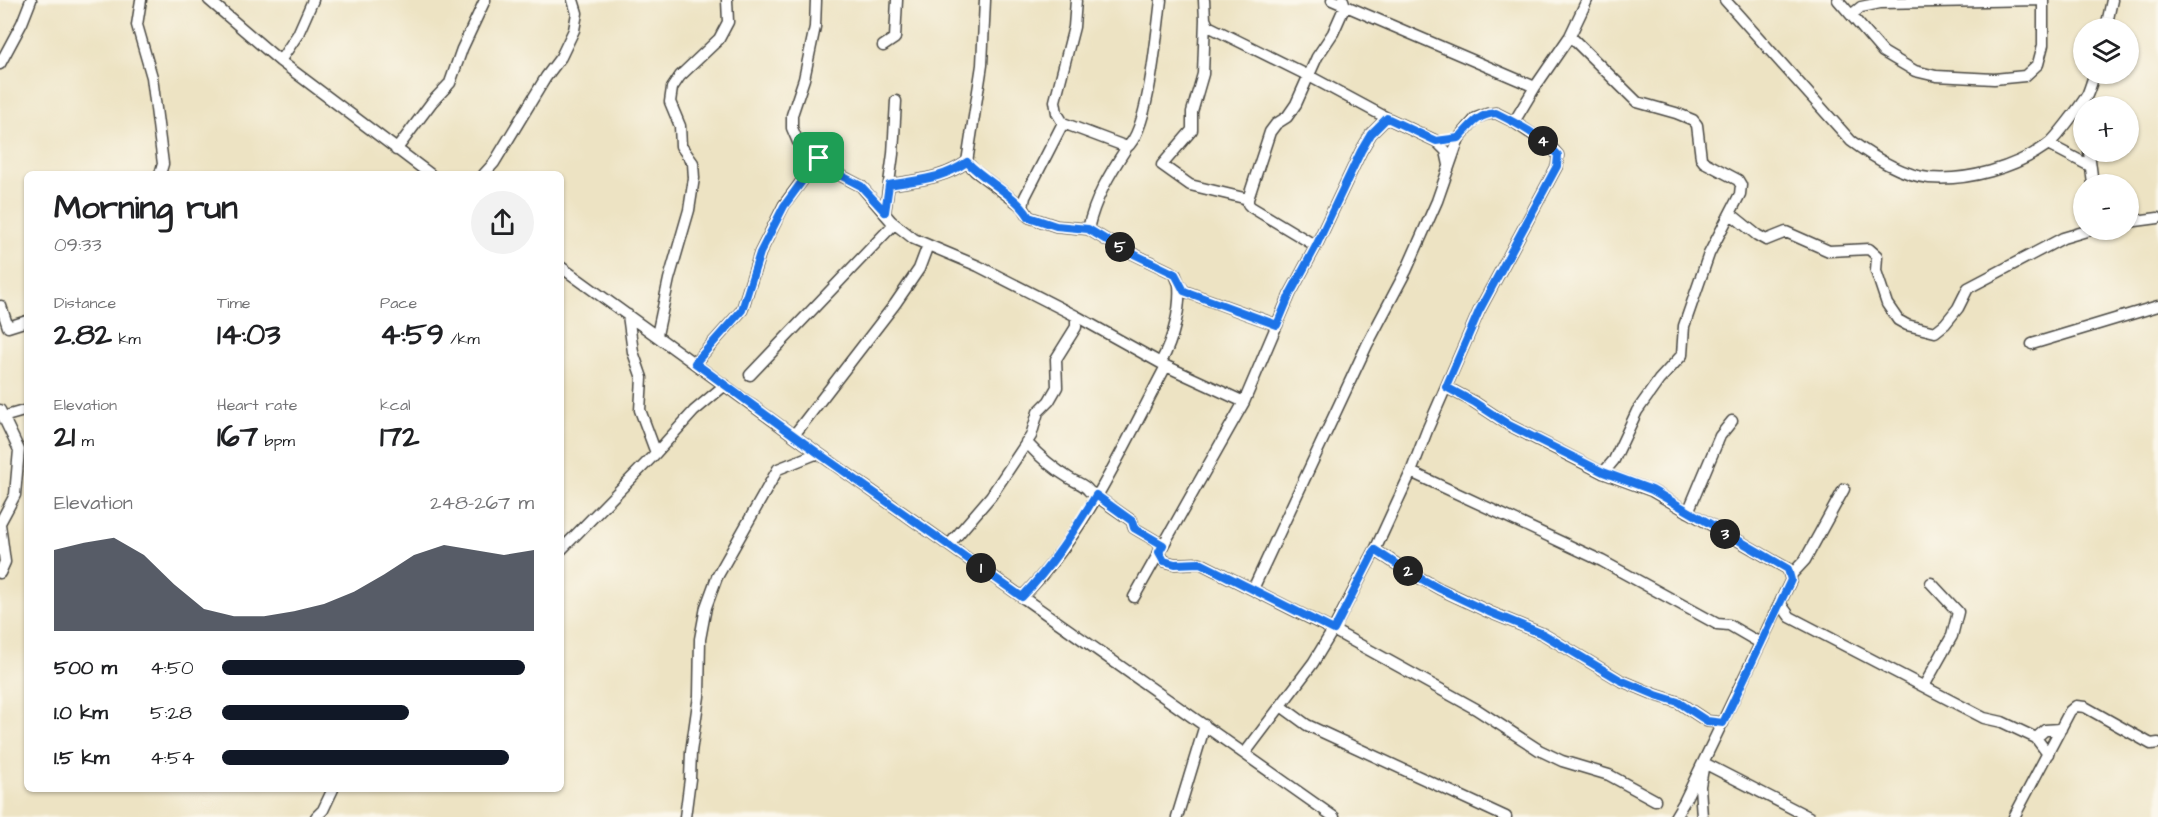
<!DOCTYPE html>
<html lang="en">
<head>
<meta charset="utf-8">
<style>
	body { margin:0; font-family:"Architects Daughter",sans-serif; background:#f2f2f2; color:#202124; height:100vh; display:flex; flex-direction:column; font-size:22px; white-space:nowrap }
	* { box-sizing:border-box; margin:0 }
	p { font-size:20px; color:#757577 }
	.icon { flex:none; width:33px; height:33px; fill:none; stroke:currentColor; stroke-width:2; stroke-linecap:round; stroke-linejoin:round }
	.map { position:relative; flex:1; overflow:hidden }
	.side { position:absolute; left:24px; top:171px; width:540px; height:621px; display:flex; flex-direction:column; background:#fff; border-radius:9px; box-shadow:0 2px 4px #0004 }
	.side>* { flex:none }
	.buttons { position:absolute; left:2073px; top:18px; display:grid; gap:12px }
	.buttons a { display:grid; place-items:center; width:66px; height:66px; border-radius:50%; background:#fff; box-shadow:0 2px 4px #0004; font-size:30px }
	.pin { position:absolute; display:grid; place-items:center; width:51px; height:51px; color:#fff; margin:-26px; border-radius:12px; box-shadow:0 3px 9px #0006 }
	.km { position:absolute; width:30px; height:30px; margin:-15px; border-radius:50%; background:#222; color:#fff; font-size:16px; line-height:30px; text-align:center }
	.round { display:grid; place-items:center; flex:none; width:63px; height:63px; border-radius:32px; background:#f2f2f2 }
	.summary { display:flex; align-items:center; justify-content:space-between; height:102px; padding:0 30px }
	h1 { font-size:33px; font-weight:800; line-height:45px }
	.stats { display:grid; grid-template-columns:repeat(3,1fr); gap:9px; height:102px; padding:6px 30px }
	.stats div { display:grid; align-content:center }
	.stats b { font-size:30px; font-weight:800 }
	.stats small { font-size:16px; font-weight:400 }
	.stats p { font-size:16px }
	.chart { height:168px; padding:12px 30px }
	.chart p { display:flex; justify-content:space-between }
	.chart svg { width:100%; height:108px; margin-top:6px; fill:#111827; opacity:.7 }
	ul { padding:0 30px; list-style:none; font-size:20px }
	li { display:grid; grid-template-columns:96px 72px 1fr; align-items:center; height:45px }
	li i { height:15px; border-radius:8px; background:#111827 }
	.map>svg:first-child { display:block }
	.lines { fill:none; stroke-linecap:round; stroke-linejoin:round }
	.minor-casing { stroke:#484742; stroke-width:13 }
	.minor { stroke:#fff; stroke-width:10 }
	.route-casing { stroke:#fff; stroke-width:12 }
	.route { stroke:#1a73e8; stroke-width:8 }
</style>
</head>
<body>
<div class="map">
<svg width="2158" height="817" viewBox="0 0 2158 817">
	<rect width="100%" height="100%" fill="#fbf7ec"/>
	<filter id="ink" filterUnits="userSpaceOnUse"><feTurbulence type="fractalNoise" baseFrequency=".0167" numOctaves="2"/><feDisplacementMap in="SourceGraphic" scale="12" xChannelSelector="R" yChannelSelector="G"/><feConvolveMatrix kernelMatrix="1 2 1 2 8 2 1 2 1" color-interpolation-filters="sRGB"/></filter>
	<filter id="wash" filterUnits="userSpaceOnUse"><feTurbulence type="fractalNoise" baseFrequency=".008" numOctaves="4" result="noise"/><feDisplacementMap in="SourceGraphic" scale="24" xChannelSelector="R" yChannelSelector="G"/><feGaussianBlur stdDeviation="1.35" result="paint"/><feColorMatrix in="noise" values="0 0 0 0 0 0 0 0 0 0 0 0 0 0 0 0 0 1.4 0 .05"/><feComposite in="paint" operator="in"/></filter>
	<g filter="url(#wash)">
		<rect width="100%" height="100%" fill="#ede3c3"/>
	</g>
	<g filter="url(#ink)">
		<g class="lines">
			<defs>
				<path id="minor" d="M141,0L137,25L152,77L163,164L160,174
					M209,0L280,61L430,174
					M816,0L815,27L804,79L792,115V128L798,142L836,173L861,186L891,221L914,239L978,266L1076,316V327L1056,359L1057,387L1049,401L1038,412L1031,436L991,496L949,545
					M985,0L982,65L967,162L975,171L1023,207
					M1076,0L1074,27L1055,101L1057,113L1063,123L1127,147C1149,130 1157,30 1161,0
					M1204,0L1205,19L1208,26L1309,76L1387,118L1436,141L1446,151L1449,165
					M1332,0L1535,87
					M1725,0L1851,141C1873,157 1901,175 1929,178C1968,181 2015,168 2047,145C2055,140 2081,105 2087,95C2090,89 2092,80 2095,74
					M1838,0L1883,52L1915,71L1936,76L1994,79L2025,76L2038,64L2043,45V0
					M1851,15L1861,7L1880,3L2038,0
					M1205,19L1203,74L1192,112V130L1162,165L1190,185L1248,199
					M2106,28L2112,0
					M1570,36L1637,102L1676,113L1693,120L1697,125L1701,158L1704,162L1738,180L1741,185L1740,194L1709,254L1684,326L1682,355L1659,380L1637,411L1614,460L1603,473
					M883,46L895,38L897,0
					M280,61L298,34L313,0
					M0,64L22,23L31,0
					M1063,123L1025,197L1023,207L1029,217L1056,226L1088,229L1113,244L1175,274L1179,284L1184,291L1277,325
					M2048,144L2090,166
					M396,150L432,102L450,83L462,49L485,0
					M2089,152L2093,184
					M484,174L494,163L546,77L561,57L574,30L577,13L573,0
					M889,185C920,179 940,180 967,162
					M885,212L893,154L896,101
					M1731,214L1757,235L1766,240L1786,232L1829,251L1869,249L1877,256L1876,271L1887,304L1898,320L1907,325L1935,332L1945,324L1958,308L1968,288L2063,238L2090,230
					M2128,222L2158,218
					M1088,229C1095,198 1110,173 1127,147
					M1316,246L1251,207L1248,204V199L1270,132L1276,124L1287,117L1296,104L1317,57L1333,33L1345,6L1343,0
					M561,267L818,453L1334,817
					M1,306L8,327L27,321
					M1076,316L1166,366L1244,402
					M657,335L669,279L689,210L694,178L693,163L681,146L680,126L670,102L672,88L680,76L719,39L728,22L727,0
					M2032,344L2158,306
					M1161,362C1173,340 1181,309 1179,284
					M695,363L742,310L760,253L784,205L819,158
					M750,375L894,224
					M1446,387L1474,402L1509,425L1603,473L1652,491L1788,569L1791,580C1755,654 1720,728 1684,802L1675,817
					M0,410L19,450L15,495L0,523
					M3,417L27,410
					M794,435L895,304L919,269L928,245
					M1026,442C1038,455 1054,469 1069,478C1077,483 1084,484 1089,491L1132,521L1134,528L1163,545
					M656,453L694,411L725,385
					M1411,472L1602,561L1717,624L1729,625L1760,643
					M1688,512L1720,436L1732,421
					M0,524L5,562L0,573
					M561,550L656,453L640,410L642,378L633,352L628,315
					M1375,550L1407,571L1440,589L1489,612L1543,634L1620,680L1656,695L1678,702L1707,721L1723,723
					M1159,552L1164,561L1175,564L1200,563L1333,630L1476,709L1539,750L1562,761L1609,775L1655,800
					M1791,575L1805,560L1844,489
					M1253,589L1367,345L1406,271L1437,201L1459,138L1476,118L1487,114L1496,113L1514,122
					M1022,597C1086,533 1124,445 1166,366
					M1134,597L1244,402L1290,294L1316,246L1361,151L1371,134L1387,118
					M1780,603L1790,617L1984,718L2002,722L2036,738L2048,754
					M1924,686L1952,636L1958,612L1931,583
					M1281,706L1307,725L1506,817
					M2036,738L2045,730L2061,729
					M1245,753L1313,663L1333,630L1375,550L1411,472L1428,428L1479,311L1557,166L1558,155L1551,147L1514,122L1535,87L1570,36L1587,0
					M316,817L323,810L333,789
					M685,817L690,779L691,752L699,696L700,639L706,607L717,577L778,469L818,453
					M1177,817L1205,725
					M1702,817L1700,786L1704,763L1809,817
					M2014,817L2070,711L2076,706L2085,707L2151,744L2158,743"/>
			</defs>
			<use href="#minor" class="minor-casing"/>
			<use href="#minor" class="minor"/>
		</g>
	</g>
	<g class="lines" filter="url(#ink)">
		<defs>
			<path id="route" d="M1496,113C1518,124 1541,136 1558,155L1557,166L1479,311L1446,387L1474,402L1509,425L1603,472L1652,490L1788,569L1791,580L1723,723L1707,721L1678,702L1656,695L1620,680L1543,634L1489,612L1440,589L1407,571L1375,550L1334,630L1200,563L1175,564L1164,561L1159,552L1163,545L1134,528L1132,521L1096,495C1074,531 1052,566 1022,597L818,453L695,363L742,310L760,253L784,206L819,158L836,173L861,186L885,212L889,185C920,179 940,180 967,162C986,182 1015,194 1029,217L1056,226L1088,229L1113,244L1175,274L1184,291L1277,325L1290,294L1316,246L1361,151L1371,134L1387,118L1436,141L1459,138C1471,125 1478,114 1496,113Z"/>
		</defs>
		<use href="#route" class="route-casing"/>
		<use href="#route" class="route"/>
	</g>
</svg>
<div class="buttons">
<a><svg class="icon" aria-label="layers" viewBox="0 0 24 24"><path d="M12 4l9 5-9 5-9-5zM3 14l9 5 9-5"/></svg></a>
<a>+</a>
<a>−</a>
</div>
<div class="pin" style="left:819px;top:158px;background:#1e9e55"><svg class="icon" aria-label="arrive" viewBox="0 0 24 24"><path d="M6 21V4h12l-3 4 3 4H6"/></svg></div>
<b class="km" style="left:981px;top:568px">1</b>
<b class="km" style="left:1408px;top:571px">2</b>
<b class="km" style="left:1725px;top:534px">3</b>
<b class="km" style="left:1543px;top:141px">4</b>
<b class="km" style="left:1120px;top:247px">5</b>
<section class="side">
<div class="summary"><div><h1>Morning run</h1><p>09:33</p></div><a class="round"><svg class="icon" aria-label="share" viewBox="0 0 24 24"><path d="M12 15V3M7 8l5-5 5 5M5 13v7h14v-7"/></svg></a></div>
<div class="stats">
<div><p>Distance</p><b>2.82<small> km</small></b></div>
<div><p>Time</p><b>14:03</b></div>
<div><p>Pace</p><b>4:59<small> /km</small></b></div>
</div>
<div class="stats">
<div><p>Elevation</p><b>21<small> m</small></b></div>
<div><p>Heart rate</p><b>167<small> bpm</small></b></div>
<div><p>kcal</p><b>172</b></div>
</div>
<div class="chart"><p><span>Elevation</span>248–267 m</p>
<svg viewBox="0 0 160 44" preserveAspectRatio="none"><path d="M0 44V11L10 8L20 6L30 13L40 25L50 35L60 38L70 38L80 36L90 33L100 28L110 21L120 13L130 9L140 11L150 13L160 11V44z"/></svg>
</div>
<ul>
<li><b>500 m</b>4:50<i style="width:97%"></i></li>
<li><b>1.0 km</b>5:28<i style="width:60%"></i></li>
<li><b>1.5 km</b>4:54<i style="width:92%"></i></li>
</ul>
</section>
</div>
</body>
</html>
